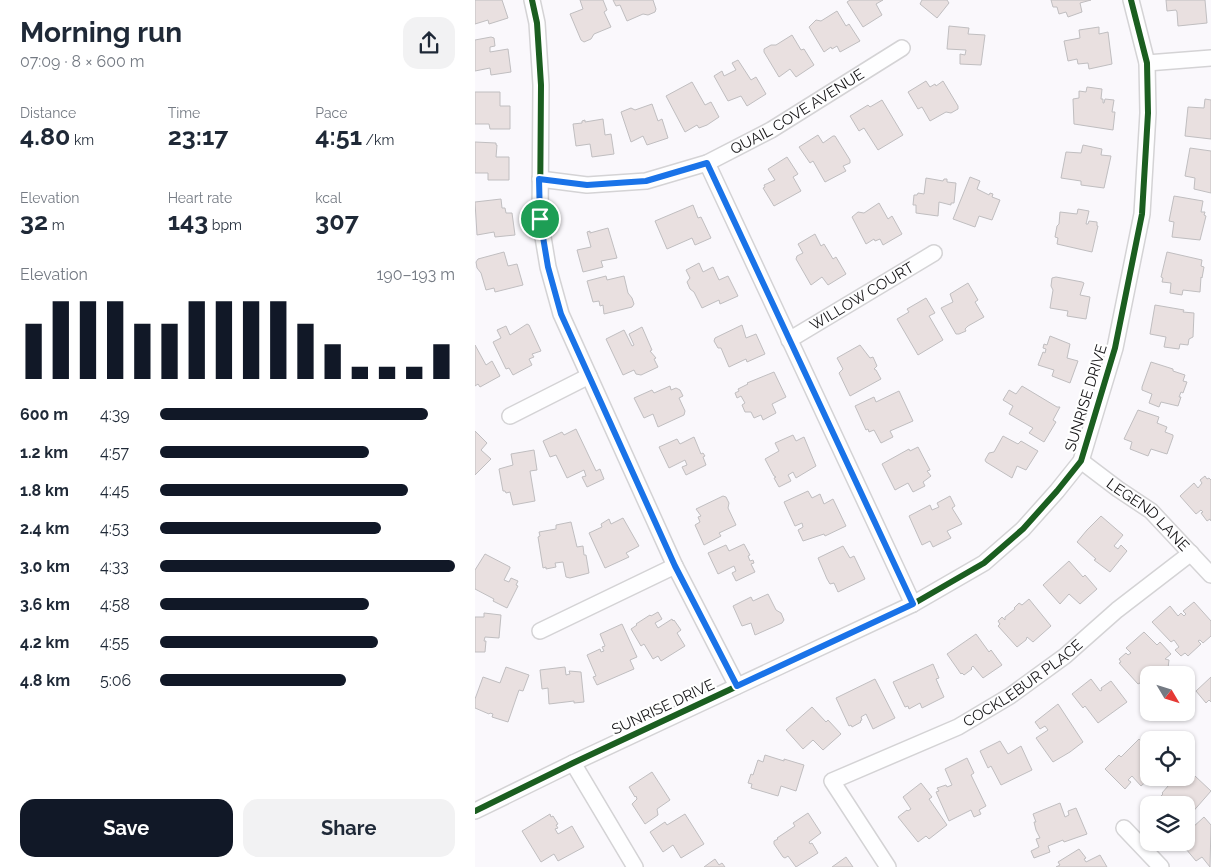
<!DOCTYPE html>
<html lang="en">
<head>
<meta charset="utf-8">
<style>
	body { margin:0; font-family:Raleway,sans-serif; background:#f2f2f3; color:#1f2937; height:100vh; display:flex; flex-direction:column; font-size:19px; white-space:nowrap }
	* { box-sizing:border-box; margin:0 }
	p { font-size:16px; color:#747a83 }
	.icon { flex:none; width:28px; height:28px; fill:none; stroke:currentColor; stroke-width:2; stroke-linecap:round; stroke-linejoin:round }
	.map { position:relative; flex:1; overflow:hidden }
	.details { display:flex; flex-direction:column; background:#fff; width:475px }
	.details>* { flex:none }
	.needle { width:32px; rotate:128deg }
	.tools { position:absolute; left:665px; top:666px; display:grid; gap:10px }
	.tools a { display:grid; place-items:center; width:55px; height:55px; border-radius:10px; background:#fff; box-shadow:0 1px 4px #0004; font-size:25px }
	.pin { position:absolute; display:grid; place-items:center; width:42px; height:42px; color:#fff; margin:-21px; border:2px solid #fff; border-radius:50%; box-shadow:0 1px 5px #0007 }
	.round { display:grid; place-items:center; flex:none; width:52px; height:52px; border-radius:15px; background:#f2f2f3 }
	.overview { display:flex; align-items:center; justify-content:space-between; height:85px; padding:0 20px }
	h1 { font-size:28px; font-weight:700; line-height:38px }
	.figures { display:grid; grid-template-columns:repeat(3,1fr); gap:8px; height:85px; padding:5px 20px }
	.figures div { display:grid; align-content:center }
	.figures b { font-size:25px; font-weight:700 }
	.figures small { font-size:14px; font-weight:400 }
	.figures p { font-size:14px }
	.chart { height:140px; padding:10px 20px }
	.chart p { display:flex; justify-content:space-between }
	.chart svg { width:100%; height:90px; margin-top:5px; stroke:#111827; stroke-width:6 }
	.action { display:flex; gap:10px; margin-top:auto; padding:10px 20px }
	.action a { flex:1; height:58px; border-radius:15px; background:#111827; color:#fff; font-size:20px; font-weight:700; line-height:58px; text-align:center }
	.action a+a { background:#f2f2f3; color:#1f2937 }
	ul { padding:0 20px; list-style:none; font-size:16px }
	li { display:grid; grid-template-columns:80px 60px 1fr; align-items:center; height:38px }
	li i { height:12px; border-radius:6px; background:#111827 }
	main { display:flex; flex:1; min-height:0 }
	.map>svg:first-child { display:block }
	.building { fill:#e9e0e0; stroke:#c0bec0 }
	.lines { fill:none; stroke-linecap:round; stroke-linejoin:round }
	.minor-casing { stroke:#d4d3d5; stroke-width:18 }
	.minor { stroke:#fefeff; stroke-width:15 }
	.cycleway-casing { stroke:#fff; stroke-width:9 }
	.cycleway { stroke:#1b5e20; stroke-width:6 }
	.route-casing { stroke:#fff; stroke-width:10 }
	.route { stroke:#1a73e8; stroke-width:6 }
	.labels { text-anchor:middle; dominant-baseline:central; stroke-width:4.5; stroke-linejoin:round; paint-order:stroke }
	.street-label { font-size:15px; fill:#161517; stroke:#fff }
</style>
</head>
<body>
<main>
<section class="details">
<div class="overview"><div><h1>Morning run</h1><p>07:09 · 8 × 600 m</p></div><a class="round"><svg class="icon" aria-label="share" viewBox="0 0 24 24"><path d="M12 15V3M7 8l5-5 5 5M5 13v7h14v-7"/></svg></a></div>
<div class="figures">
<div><p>Distance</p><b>4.80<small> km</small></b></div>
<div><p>Time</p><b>23:17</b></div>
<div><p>Pace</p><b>4:51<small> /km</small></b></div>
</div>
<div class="figures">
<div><p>Elevation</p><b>32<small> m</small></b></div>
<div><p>Heart rate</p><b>143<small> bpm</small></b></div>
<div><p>kcal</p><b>307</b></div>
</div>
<div class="chart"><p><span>Elevation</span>190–193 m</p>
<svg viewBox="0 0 160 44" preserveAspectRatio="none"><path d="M5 44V17M15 44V6M25 44V6M35 44V6M45 44V17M55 44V17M65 44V6M75 44V6M85 44V6M95 44V6M105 44V17M115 44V27M125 44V38M135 44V38M145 44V38M155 44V27"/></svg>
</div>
<ul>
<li><b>600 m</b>4:39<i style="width:91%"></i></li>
<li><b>1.2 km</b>4:57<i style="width:71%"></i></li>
<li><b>1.8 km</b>4:45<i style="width:84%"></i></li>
<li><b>2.4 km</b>4:53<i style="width:75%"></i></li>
<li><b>3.0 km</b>4:33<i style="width:100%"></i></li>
<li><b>3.6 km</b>4:58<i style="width:71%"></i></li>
<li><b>4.2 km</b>4:55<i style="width:74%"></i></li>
<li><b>4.8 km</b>5:06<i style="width:63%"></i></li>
</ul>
<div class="action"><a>Save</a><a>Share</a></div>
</section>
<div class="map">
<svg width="736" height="867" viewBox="0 0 736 867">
	<rect width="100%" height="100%" fill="#faf8fc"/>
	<path class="building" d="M0,0H27L33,18L14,24L13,20L0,24Z
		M105,0H128L132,10L129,12L136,27L119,34L116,39L109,42L106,40L95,14L108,9Z
		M138,0H178L181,9L180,12L173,15L168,14L152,21L145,5L141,6Z
		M375,0H408L401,4L407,15L388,27L372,2Z
		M447,0H472L474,3L462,18L445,4Z
		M576,0H616L605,3L607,12L593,17L591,12L584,14L582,7H578Z
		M691,0H730L732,23L703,26L702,12L701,10L692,11Z
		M362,11L371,26L374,24L385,41L365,52L362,46L357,49L356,47L349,52L334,27L341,20L346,21Z
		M474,26L494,28L493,34L510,35L506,65L485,64V54L490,55L491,50L472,49Z
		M624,27V34L633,32L637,64L614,69L613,63L603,64L602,59L593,61L589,41L605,38L604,30Z
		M317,35L326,50L329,49L339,65L321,77L315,69L304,77L289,52V49L296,45H301Z
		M16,37L19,38L20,46L15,47V52L33,49L36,72L16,75L15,68L0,71V40Z
		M263,60L276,80L281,77L291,94L272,106L266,96L253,101L239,76L247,71L249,76L261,70L257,63Z
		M451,81L455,87L460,84L461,86L468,81L483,106V109L476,113L471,112L455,121L447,107L443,109L433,92Z
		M217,82L230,105L236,102L244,117L232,125L224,128L222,125L210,132L191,96Z
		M612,87L627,89L626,99H628V103H629L630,99L639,100L637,112H640L638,130L599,124L598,99L604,98V91L611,92Z
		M0,92H25V106H35V129H15L14,124H0Z
		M730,99L736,100V139L710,136L713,107L729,108Z
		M407,100L428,135L403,150L389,128L384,131L375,116L393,105L395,107Z
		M177,104L183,121L187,119L193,138L172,145L168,136L156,142L146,112L156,108L160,110Z
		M128,119L130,135L136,134L139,154L117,157L115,144L101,146L98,124L107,123V121L110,120V122Z
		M343,135L348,143L358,136H360L375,160V163L368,166L371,171L350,182L338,161L335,163L324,147Z
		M0,142L21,143V145H22L21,157H34V180H13V173H0Z
		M608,145L627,149L626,155L636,156L629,188L606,185V181L586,178L591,152L606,153Z
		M715,148L736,151V193L719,189L720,178L710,176Z
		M312,157L323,174L318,177L326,191L299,206L288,188L290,187L289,185L300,180L293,169Z
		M495,177L505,181L502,189L514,195L515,193L518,194L517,197L525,200L517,220L504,216L500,227L478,219Z
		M451,178L468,181L469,179H472V182L481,183L479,203H476V205L464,202L463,216L441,213V205H438L439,195H442L443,193L449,194Z
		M699,196L728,201L726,212H730L729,215L731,216L725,240L697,237L699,222L694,221Z
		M26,199L27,208H30L31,213H37L40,235L20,237L19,232L2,235L0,202Z
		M404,203L413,219L417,216L427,234L408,245L405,239L400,241L399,239L391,244L377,217L383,212L389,213Z
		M218,205L223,218L226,217L236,238L220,245L217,238L192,249L180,221Z
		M603,209L614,211L611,224H613L614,221L622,222V226H623L617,252L582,244L583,238L580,237L582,226L584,224L585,212L602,214Z
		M133,228L142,258L126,261L128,267L108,272L102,250L116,247L112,232L115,231V233Z
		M340,234L346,246L349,244L358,259L361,257L371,274L353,285L347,277L336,285L321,259L322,256L328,253L323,244Z
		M29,252L33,266L42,264L48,285L20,292L19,288L11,290L6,273L2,268L1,262L3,259Z
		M692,252L727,260L726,266L729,267L727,278L726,277L725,292L708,290L707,295L695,293L696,283L687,282L688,278L686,277Z
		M224,263L228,272L238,267L244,280L253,276L263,296L245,304L244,300L227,308L219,292L215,289L212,282L215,278L211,270Z
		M131,276L132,280L149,276L153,293L157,298L159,304L157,307L129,314L128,305L125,306L124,301L118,302L112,281Z
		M581,277L607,282L609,283L605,295L615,297L611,319L592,316L593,311L575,308L578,290L576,286L577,278Z
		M493,283L503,300L500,302L509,317L493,326L490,329L491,331L484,334H481L466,308L478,302L475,294Z
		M451,298L460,313L454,316L468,340L443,355L422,319L434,312L432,309Z
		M680,305L709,310L708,312L719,313L718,337L714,339L713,345L705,344L704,349L689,347L691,337L675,334Z
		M52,324L54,325L66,351L57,354L59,357L54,359L57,365L38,375L34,368L31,369L18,342L26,338L22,330L31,326L35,335Z
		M267,325L271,338L281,334L290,354L272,362L271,359L254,367L246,348H243L239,341L240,338Z
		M167,327L177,350L175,351L181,358L179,359L183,367L166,375L161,374L159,370L148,375L131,339L149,330L157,346L159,345L154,334Z
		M575,336L595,344L592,358L603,361L595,383L577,376L579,370L563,365L568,352L570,353L571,349L568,348L569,344L572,345Z
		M0,345L11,365L17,361L25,376L5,387L3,384L0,386Z
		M385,345L395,358L398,357L402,366L399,369L401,370L406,379L375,396L364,373L368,369L362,358Z
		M676,362L698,369V371L710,375L708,381L712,382L708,393L706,392L704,397H706L703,406L686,402L684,407L674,403L677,394L667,390V387Z
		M299,372L311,397L297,404L301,413L288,420L286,415L279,418L276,412H270L267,405L270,403L266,396L262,398L260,393L264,391L263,389L273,384L272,383Z
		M195,386L196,390L201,388L205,390L208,396L204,398L210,411L209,415L183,427L178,414L169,418L159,398L177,390L179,393Z
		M547,386L582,407H585L578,420L581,422L569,442L554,433L558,428L534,414L538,406L528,400L534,390L541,394Z
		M424,391L438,421L415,431L418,437L406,443L399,430L394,432L393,429L391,430L380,406L399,397L401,402Z
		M663,410L684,417L682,423L692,427L690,432L698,435V437L692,454L676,449L673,456L655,449L657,442L649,439Z
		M101,429L121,471L125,469L129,479L112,487L107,477L111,476L109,470L92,478L81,455L75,457L68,441L87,432L89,435Z
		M0,431L12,443L6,450L16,459L0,475Z
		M318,435L321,441L329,437L341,466L321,478L318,472L313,475L316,481L304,487L299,478L301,477L299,476L290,459L304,451L300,443Z
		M528,436L543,444L546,441L563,451L551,470L542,466L537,478L511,462L510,460L514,453L519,452Z
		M219,437L226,454L228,453L230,456L228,457L231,465L211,475L207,467L212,465L210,460L194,468L184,447L202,439L205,444Z
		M443,447L455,470L452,471L456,476L448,482L450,486L438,492L433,483L420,490L407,464L434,449L435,451Z
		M59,450L62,470L55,471L60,501L38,505L35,492L31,493L30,491H28L24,469L38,465L36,454Z
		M730,476L732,479L734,478L736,480V521L735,519L732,521L726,513L728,512L726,510L721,514L705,496L719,483L723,488L727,483L725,480Z
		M333,491L337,498L345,494L349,504L358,499L371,526L350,536L349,534L328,541L323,530L328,527L327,523L320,526L309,502Z
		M248,496L251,497L254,503L253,508L261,525L244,533L246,536L229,545L220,525L225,522L223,517L226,516L221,509Z
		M475,496L480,506L477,508L487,524L472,531L476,538L458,547L455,541L447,545L434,516L455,505L457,510L464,507L462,503Z
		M626,516L648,535L639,546L643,549L646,545L652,551L635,572L619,560L621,559L602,542L612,530Z
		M148,518L164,546L151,553L154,557L130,568L114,533L127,527L126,524L134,519L136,524Z
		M96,522L102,547L108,546L109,555H111L114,573L95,578L91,577L88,562L80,563L81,567L71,569V567L68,568L63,537L65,536L64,532L81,529V525Z
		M269,544L275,555L273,556L275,561L278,560L279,563L276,564L280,572L261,581L257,573L261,571L259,566L243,574L233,553L251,545L254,551Z
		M368,546L375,558L379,556L390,579L363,592L359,583L355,584L352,579L343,558Z
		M10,554L35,567V568L29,580L34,582L36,578L43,581L41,585L43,586L32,608L18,601L19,599L0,589V570Z
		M594,561L608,577L610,575L622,589L605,604L594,594L585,604L568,585Z
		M293,594L301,610L306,613L309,620L307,623L280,635L276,623L267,626L258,606L276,597L278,601Z
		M554,599L576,626L558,642L552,637L551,640L542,647L523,626L525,624L523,621L527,617L530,620V617L540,609L539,608L544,603L547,605Z
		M719,602L736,621V636L728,643L725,640L723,641L726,644L713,656L710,653L706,656L700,650L704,647L699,640L696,642L677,622L695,606L703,616L706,613L709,616L711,614L708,611Z
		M183,612L187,619L180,623L183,628L197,619L198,621L199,620L206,630L202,633L210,646L186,661L183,656L178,659L169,644L166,646L156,629L162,625L161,624L175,615L176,616Z
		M9,613L26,615L24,638L10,637L9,641H11L10,652H0V617H9Z
		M147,624L162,657L155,660L159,669L122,685L118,677L121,676L112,655L125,649L126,652L129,651L127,647L130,646L125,634Z
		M669,632L682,645L685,642L696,654L690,659L694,660L693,668L685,675H674V685L670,688L665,683L663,684L644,663L646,662L644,659L651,653L653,655L656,653L651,648Z
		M501,634L514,652L516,650L527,665L508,678L498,666L496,668L497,669L489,675L487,673L486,674L472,654Z
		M458,664L464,678L461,679L469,697L447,708L445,703L434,709L433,706L430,707L418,682Z
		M31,667L54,675L48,691L44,690L33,722L17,717L18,714L15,713L14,714L0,708V699L8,677L25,683Z
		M90,667L91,675L95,674L94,671L106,672L109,702L99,703V701L74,704L73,688L67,689L65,670Z
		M736,677V702L734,700L731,703L721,691Z
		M400,679L420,718L398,729L391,714L386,717L387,720L385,721L386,722L377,727L376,725L374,726L361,698Z
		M616,679L625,691L627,690L626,688L636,681L652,702L623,723L610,706L608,708L597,694Z
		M583,704L608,742L595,752L578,762L561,738L573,730L570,726L565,729L560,722Z
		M337,707L351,722L353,720L366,734L348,750L338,740L328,749L311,730Z
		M664,739L674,749L675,778L666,786L657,776L653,780L656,782L650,789L630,769L644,755L646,757Z
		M525,741L533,754L546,746L557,770L526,785L516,766L513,768L505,751Z
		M290,755L309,761V759L329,765L321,791L306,786L303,796L276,788L277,784L273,783L276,774L278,775L283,760L288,762Z
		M492,758L499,773L496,775L511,806L504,810L506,814L499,817L496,810L474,821L461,792L464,791L462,788L471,785L472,787L477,785L470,769Z
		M177,772L195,800L182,809L183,815L170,824L157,804L162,799L161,796L160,797L154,787Z
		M720,776L736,791L715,815L717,817L711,823V805H695L697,803L696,801L695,803L686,796L688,794L687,793L700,778H706L713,784Z
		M446,783L457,797L454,799L472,825L454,839L451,836L443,842L423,817L432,810L433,811L436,809L428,797Z
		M585,803L590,817L594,815L593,811L601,808L612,834L589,842L588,840L573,846L575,852L559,858L556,851L564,847L561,839L565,838L561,830L559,822H561L558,814Z
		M333,813L346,833L334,842L335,844L337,843L343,853L321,867L313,856L310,858L308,857L299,844V841L303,839L302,838L320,826L318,823Z
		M75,814L76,817L78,816L83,824L81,825L83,828L80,829L83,834L97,826L109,847L83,861L79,854L66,862L47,831Z
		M210,814L229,844L206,858L198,845L188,852L175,832L190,822L192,825Z
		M729,817L736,825L735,867L727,857L721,861L706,843L711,842V838L720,831L717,828Z
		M604,849L611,858L609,859L611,862L625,855L632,867H581L585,865L583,862Z
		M371,857L378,867H357Z
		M240,859L244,865L247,863L250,867H229Z"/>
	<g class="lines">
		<defs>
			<g id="minor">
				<path d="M57,0L62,23L66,85L65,219L73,267L86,314L200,566L262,686"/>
				<path d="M672,63L736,58"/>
				<path d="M232,163L438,604"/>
				<path id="s1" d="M65,179L112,185L171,181L232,163L296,130L427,48"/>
				<path id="s2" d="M314,340L459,253"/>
				<path d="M35,416L114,376"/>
				<path id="s3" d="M606,461L643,489L676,511L736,575"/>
				<path d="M65,631L200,566"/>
				<path d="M98,763L160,867"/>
				<path d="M0,811L98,763L438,604L509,563L548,529L582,491L606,461L640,348L667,214L673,113L672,63L656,0"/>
				<path d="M649,828L686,867"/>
				<path id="s4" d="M413,867L357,781L483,727L535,696L590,656L642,610L716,553"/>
			</g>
		</defs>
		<use href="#minor" class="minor-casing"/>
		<use href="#minor" class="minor"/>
		<defs>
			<path id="cycleway" d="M57,0L62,23L66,85L65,219L73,267L86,314L200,566L262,686
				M0,811L98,763L438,604L509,563L548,529L582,491L606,461L640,348L667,214L673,113L672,63L656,0"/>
		</defs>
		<use href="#cycleway" class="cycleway-casing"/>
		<use href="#cycleway" class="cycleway"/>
	</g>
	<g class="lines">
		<defs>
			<path id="route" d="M232,163L438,604L262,686L200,566L86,314L73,267L65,219L64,179L112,185L171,181Z"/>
		</defs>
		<use href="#route" class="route-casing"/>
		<use href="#route" class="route"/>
	</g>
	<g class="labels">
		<g class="street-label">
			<text stroke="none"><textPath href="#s1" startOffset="274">QUAIL COVE AVENUE</textPath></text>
			<text stroke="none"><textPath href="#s2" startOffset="85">WILLOW COURT</textPath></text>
			<text transform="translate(611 398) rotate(-73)">SUNRISE DRIVE</text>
			<text stroke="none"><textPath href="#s3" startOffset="86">LEGEND LANE</textPath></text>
			<text stroke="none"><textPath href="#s4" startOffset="318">COCKLEBUR PLACE</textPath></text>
			<text transform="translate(188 707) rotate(-25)">SUNRISE DRIVE</text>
		</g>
	</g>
</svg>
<div class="tools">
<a><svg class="needle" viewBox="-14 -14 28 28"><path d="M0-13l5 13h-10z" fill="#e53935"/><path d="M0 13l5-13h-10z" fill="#747a83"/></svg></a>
<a><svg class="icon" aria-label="locate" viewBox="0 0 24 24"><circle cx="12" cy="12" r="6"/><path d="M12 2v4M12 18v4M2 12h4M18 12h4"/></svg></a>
<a><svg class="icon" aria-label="layers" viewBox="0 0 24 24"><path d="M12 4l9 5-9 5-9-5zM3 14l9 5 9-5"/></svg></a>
</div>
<div class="pin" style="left:65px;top:219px;background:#1e9e55"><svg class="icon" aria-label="arrive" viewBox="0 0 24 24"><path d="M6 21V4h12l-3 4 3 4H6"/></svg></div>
</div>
</main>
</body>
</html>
